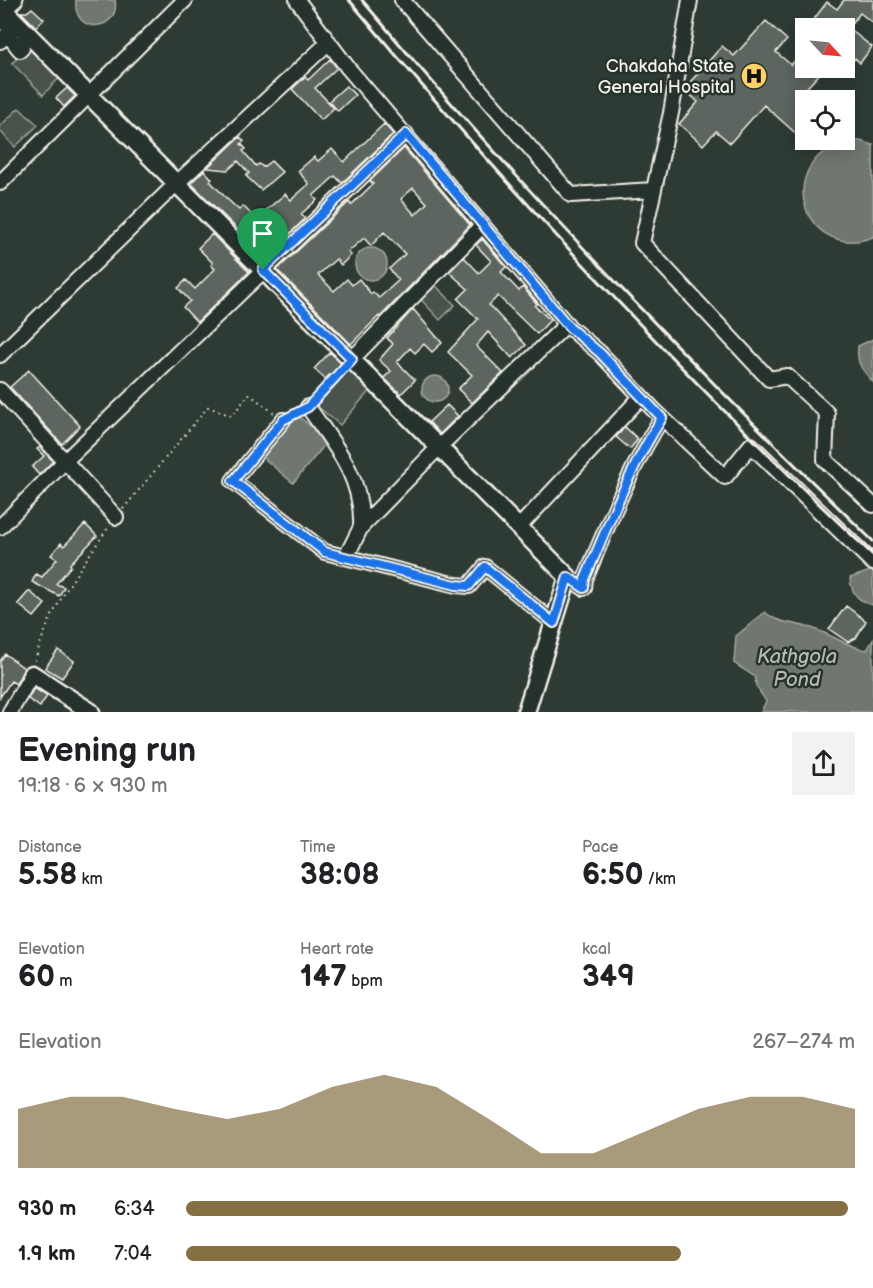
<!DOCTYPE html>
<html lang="en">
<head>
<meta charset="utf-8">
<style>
	body { margin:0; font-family:"Balsamiq Sans",sans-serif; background:#f2f2f2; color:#202124; height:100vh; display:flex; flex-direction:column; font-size:22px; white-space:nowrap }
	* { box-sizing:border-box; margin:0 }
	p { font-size:20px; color:#757577 }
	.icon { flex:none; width:33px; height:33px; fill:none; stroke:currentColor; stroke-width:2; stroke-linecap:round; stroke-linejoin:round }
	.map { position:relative; height:712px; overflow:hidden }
	.details { display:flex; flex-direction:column; background:#fff; flex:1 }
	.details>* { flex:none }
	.needle { width:39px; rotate:116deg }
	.fabs { position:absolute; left:795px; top:18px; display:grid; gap:12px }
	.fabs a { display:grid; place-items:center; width:60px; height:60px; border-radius:0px; background:#fff; box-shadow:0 3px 15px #0003; font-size:30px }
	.pin { position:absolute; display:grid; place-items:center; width:51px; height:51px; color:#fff; margin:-62px -26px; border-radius:50% 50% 50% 0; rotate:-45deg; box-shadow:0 0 6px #0007 }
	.pin .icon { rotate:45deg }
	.round { display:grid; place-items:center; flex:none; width:63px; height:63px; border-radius:0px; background:#f2f2f2 }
	.summary { display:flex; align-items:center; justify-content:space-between; height:102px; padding:0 18px }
	h1 { font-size:33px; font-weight:700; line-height:45px }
	.figures { display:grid; grid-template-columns:repeat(3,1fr); gap:9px; height:102px; padding:6px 18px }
	.figures div { display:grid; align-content:center }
	.figures b { font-size:30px; font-weight:700 }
	.figures small { font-size:16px; font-weight:400 }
	.figures p { font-size:16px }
	.chart { height:168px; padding:12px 18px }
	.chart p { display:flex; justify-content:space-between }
	.chart svg { width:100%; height:108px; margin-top:6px; fill:#847042; opacity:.7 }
	ul { padding:0 18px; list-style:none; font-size:20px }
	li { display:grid; grid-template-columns:96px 72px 1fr; align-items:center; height:45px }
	li i { height:15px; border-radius:8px; background:#847042 }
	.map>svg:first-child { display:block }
	.green { fill:#48524c; stroke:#9ea29a; stroke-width:1.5 }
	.water { fill:#6f7770; stroke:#a4a8a0; stroke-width:1.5 }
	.building { fill:#5c655e; stroke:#f4f1e8; stroke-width:1.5; fill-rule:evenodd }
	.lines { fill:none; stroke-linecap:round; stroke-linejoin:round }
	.minor-casing { stroke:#f4f1e8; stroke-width:18 }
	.major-casing { stroke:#f4f1e8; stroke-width:21 }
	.path { stroke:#f4f1e8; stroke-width:2; stroke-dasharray:1.5 4.5; stroke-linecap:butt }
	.minor { stroke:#26332d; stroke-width:14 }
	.major { stroke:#26332d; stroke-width:16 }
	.rail { stroke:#f4f1e8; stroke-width:3 }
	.route-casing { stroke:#fff; stroke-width:12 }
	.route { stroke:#1a73e8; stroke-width:8 }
	.labels { text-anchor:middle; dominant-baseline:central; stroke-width:5; stroke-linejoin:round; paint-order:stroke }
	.poi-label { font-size:18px; fill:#f4f1e8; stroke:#26332d; text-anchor:end }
	.water-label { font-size:20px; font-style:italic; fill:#b8bab2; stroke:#26332d }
</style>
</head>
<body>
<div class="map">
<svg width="873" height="712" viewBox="0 0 873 712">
	<rect width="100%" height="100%" fill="#2e3b34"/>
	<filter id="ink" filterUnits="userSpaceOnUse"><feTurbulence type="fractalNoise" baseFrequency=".0167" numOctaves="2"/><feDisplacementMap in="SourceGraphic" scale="12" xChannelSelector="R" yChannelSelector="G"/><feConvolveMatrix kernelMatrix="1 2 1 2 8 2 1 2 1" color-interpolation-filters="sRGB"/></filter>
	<g filter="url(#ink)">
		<path class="green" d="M33,43L63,74L43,95L12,63Z
			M19,108L38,125L15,147L0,131V126Z
			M429,279L455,305L440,320L415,293Z
			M350,368L371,389L340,425L316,405Z"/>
		<path class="water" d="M76,0H115C121,32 72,36 76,0Z
			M845,141H860L873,145V237C806,262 770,166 845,141Z
			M355 264a16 16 0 1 1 32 0a16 16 0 1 1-32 0Z
			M873,339V382C862,370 856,363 858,346Z
			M422 389a13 13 0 1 1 26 0a13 13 0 1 1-26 0Z
			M295,413L328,441L293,483L260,455Z
			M873,570V605C859,602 851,593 850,578Z
			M765,612C777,624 799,623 814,629C833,635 847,647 867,650L873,640V712H761L766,701L756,686L755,677L734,663L736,636Z"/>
		<path class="building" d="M844,0H873V23L860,13L848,28L872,47L860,63L855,58L851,63L844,58V28H818L811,23L827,2L837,9Z
			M32,8L44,19L36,27L21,12H27Z
			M766,21L787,40L776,52L791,65L806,48V68H825L801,94L806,98V134L802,139L764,105L730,143L716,131L703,145L679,124L698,102L684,89L722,46L734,56Z
			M330,59L337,68L315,88L334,108L321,120L292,89L305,77L308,80Z
			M346,86L355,95L338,111L329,101Z
			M67,88L75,96L64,107L56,98Z
			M384,124L393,134L342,183L335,176L313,196L317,200L301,214L305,219L265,257L191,183L204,170L212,179L210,181L227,199L239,210L243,206L256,219L285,194L291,200L309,184L298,171L314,157L318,161L332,149L344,162Z
			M240,137L244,141L241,144L246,149L243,151L256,166L259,164L263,167L271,161L282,172L261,190L246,176L249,173L238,161L228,170L207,168Z
			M404,148L470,225L380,317L379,316L351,344L277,270L349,202L351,205L373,184L370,181ZM413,188L427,203L415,215L401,199ZM384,232L405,254L389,269L399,280L379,298L373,292L371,294L359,279L352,285L347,279L334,291L318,275L336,259L341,265L351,255L348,252L364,238L371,246Z
			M212,234L249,272L197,322L183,307L190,301L178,288L186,280L195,289L215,269L211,265L213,263L198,248Z
			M482,239L506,267L501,272L519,291L523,287L537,304L535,306L550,320L537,334L498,296L489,305L526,345L512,358L488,332L476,346L503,373L472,403L458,389L472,375L448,352L478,319L458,299L468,289L449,272L464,257L479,273L491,261L476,245Z
			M413,309L442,343L432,352L424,344L415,353L410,348L397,362L415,380L401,394L384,378L391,371L379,360L393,344L387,338Z
			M330,352L344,367L334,378L330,375L325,379L314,369Z
			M29,370L80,426L62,444L10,387Z
			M447,405L458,416L440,434L429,422Z
			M625,427L638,439L630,449L616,437Z
			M40,447L53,461L39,475L32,467L44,456L37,449Z
			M85,524L97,536L70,564L71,566L56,584L64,587L59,596L32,582L36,574L42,577L57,559L51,555L61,543L64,546Z
			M29,591L45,604L34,617L18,604Z
			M846,606L866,621L856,638L848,642L829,629Z
			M58,650L74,661L62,678L45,668Z
			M5,654L24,668L16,684L11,681L0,697V661Z
			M34,688L47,696L40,707L28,699Z"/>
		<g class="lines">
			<defs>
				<path id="minor" d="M297,0L348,68L570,328L600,353L654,410L725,477L751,445L873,563
					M402,0L571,195L654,190
					M690,0L671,113L642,243L769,379L787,376L827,413L825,460L873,505
					M0,14L15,0
					M0,18L12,31L0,41
					M8,35L20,50L22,48L15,42
					M0,183L185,0
					M0,355L176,184L329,42
					M352,359L483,225
					M0,390L116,517
					M308,407C335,446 363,477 361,527L439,447L567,324
					M283,420L233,481L325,552L456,585L469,586L485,567L554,623
					M0,527L66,460L406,134
					M519,527L641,397
					M346,557L361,527
					M568,577L584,588L585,579C608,525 630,468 662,418
					M10,712L32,674"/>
				<path id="major" d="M0,6L568,577L526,712
					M32,674L91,712"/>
			</defs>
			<use href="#minor" class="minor-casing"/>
			<use href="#major" class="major-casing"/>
			<path class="path" d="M316,399L342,370
				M123,509L208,407L232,416L249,394L274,413
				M35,661C49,607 80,570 110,525"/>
			<use href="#minor" class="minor"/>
			<use href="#major" class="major"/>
			<path class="rail" d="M349,0C513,195 687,381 873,555
				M362,0C522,190 695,369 873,541"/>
		</g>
	</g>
	<g class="lines" filter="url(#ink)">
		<defs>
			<path id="route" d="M406,134L570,328L600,353L662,418C630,468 608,525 585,579L584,588L568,577L554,623L485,567L469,586L456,585L325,552L233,481L283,420L308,407L352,359L263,270Z"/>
		</defs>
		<use href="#route" class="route-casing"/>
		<use href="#route" class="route"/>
	</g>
	<defs>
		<symbol id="hospital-disc" viewBox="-11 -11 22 22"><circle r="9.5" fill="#ffd166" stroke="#26332d"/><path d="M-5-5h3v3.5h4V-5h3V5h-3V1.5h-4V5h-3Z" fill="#111"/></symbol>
	</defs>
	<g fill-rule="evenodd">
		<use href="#hospital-disc" x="739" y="61" width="30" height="30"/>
	</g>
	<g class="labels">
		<g class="poi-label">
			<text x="734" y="66">Chakdaha State<tspan x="734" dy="21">General Hospital</tspan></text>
		</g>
		<g class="water-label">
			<text x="797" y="657">Kathgola<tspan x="797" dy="23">Pond</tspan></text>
		</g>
	</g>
</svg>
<div class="fabs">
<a><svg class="needle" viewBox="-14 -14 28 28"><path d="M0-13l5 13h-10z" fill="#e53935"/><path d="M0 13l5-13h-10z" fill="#757577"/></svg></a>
<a><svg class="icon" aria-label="locate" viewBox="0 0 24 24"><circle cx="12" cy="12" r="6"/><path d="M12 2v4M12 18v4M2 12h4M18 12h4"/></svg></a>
</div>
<div class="pin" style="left:263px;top:270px;background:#1e9e55"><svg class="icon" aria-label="arrive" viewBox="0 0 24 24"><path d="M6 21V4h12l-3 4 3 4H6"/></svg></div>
</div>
<section class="details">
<div class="summary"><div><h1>Evening run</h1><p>19:18 · 6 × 930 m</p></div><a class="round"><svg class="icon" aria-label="share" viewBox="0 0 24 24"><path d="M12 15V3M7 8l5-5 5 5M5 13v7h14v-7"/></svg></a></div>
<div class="figures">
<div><p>Distance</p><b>5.58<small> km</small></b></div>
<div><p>Time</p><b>38:08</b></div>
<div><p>Pace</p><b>6:50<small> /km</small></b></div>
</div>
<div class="figures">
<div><p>Elevation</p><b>60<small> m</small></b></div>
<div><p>Heart rate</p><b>147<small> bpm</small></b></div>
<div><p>kcal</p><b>349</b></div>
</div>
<div class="chart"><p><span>Elevation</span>267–274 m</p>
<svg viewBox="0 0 160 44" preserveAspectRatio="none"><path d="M0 44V20L10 15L20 15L30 20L40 24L50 20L60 11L70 6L80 11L90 24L100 38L110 38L120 29L130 20L140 15L150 15L160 20V44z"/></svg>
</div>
<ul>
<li><b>930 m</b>6:34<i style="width:99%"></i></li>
<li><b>1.9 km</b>7:04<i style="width:74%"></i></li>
</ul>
</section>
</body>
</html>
